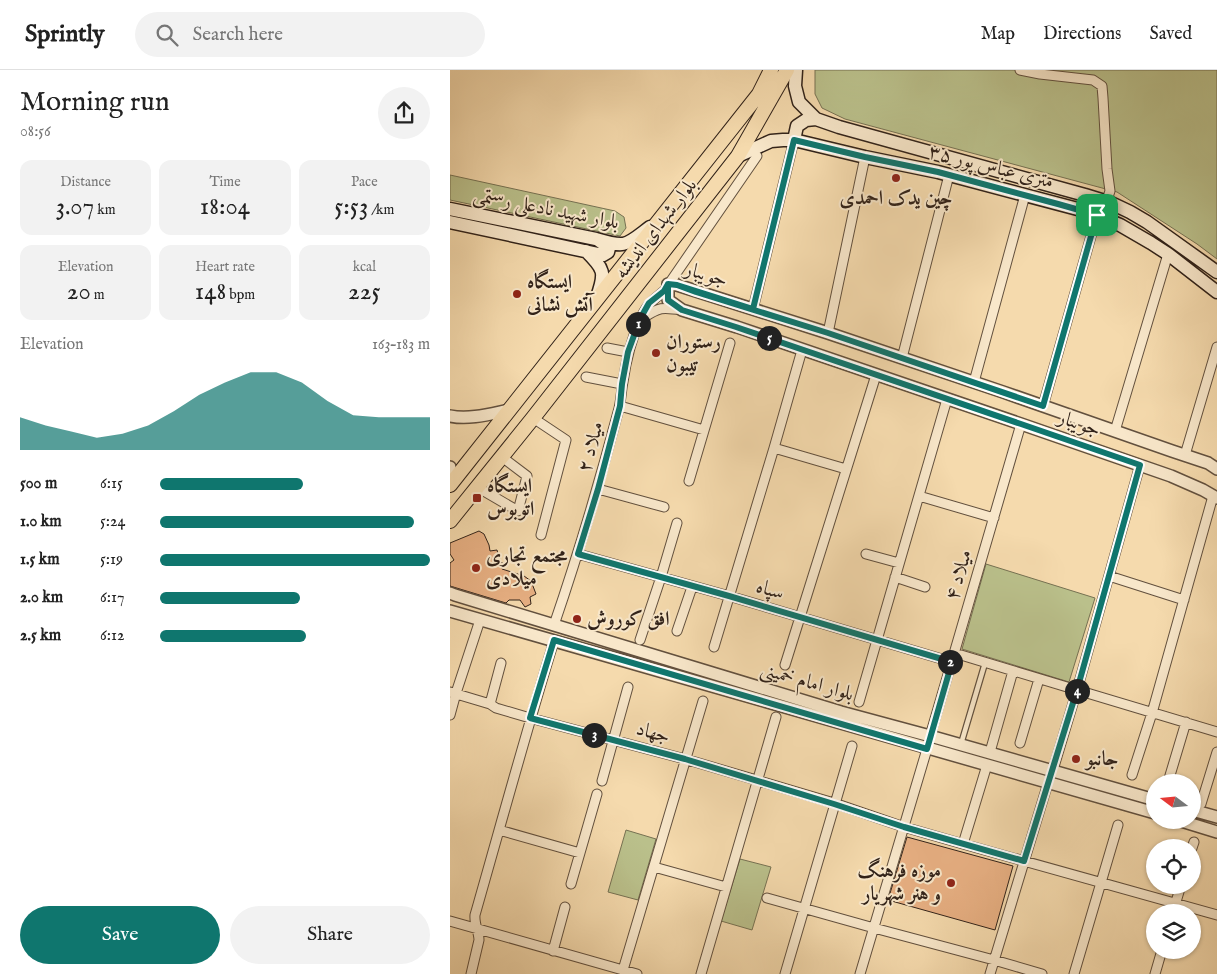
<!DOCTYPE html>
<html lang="en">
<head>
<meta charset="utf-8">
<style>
	body { margin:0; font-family:"IM FELL English",Amiri,serif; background:#f2f2f2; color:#222; height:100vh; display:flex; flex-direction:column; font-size:19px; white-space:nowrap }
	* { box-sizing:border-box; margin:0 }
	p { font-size:16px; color:#767676 }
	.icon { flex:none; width:28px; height:28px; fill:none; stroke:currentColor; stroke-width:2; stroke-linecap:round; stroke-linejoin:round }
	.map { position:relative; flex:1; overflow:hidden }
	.panel { display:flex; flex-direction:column; background:#fff; width:450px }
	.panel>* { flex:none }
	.needle { width:32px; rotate:286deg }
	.tools { position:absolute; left:696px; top:704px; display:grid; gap:10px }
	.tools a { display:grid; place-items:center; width:55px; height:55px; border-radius:50%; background:#fff; box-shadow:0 1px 4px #0004; font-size:25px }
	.pin { position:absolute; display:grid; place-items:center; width:42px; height:42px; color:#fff; margin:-21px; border-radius:10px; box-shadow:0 2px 8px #0006 }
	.km { position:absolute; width:25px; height:25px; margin:-12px; border-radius:50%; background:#222; color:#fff; font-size:14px; line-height:25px; text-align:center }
	.round { display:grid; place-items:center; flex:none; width:52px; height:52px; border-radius:26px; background:#f2f2f2 }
	.head { display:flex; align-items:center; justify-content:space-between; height:85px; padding:0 20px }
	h1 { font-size:28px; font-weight:600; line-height:38px }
	.figures { display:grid; grid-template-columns:repeat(3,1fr); gap:8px; height:85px; padding:5px 20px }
	.figures div { display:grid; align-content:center; border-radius:12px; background:#f2f2f2; text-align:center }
	.figures b { font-size:25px; font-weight:600 }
	.figures small { font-size:14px; font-weight:400 }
	.figures p { font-size:14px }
	.chart { height:140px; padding:10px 20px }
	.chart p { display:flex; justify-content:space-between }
	.chart svg { width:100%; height:90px; margin-top:5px; fill:#0f766e; opacity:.7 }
	.action { display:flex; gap:10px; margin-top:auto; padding:10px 20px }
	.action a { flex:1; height:58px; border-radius:30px; background:#0f766e; color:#fff; font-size:20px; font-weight:600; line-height:58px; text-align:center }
	.action a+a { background:#f2f2f2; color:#222 }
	ul { padding:0 20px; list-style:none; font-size:16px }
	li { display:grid; grid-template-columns:80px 60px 1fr; align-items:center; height:38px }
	li i { height:12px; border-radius:6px; background:#0f766e }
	header { display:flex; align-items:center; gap:30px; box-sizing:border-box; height:70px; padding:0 25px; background:#fff; border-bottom:1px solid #e0e0e0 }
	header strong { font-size:24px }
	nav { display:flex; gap:28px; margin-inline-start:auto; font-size:18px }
	.search { width:350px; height:45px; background:#f2f2f2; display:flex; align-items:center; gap:12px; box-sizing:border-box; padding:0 18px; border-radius:28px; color:#767676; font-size:19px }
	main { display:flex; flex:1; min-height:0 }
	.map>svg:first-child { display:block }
	.green { fill:#bac08b; stroke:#767152 }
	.building { fill:#e8b083; stroke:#312219 }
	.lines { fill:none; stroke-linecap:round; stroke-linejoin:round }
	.service-casing { stroke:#62503e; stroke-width:7 }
	.minor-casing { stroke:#62503e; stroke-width:11 }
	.tertiary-casing { stroke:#62503e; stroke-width:14 }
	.secondary-casing { stroke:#312219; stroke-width:15 }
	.primary-casing { stroke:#312219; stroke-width:16 }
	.service { stroke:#f8e7ca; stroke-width:4.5 }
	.minor { stroke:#f8e7ca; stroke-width:9 }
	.tertiary { stroke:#f8e7ca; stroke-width:11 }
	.secondary { stroke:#f8e7ca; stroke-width:12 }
	.primary { stroke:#f5daad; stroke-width:14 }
	.route-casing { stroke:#fff; stroke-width:10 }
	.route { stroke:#0f766e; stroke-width:6 }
	.poi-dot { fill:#8f2418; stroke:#f8e7ca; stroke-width:2 }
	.labels { text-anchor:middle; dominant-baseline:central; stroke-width:4; stroke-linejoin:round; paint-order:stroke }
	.street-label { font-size:20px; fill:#312219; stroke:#f8e7ca }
	.poi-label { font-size:20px; font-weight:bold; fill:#312219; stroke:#f8e7ca; text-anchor:start }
</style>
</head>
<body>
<header>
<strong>Sprintly</strong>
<div class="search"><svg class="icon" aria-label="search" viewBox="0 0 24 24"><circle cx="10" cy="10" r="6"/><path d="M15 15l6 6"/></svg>Search here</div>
<nav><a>Map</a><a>Directions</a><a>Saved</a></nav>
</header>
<main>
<section class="panel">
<div class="head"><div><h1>Morning run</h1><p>08:56</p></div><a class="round"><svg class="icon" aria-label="share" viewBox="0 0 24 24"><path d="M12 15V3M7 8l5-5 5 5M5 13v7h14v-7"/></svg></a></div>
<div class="figures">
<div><p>Distance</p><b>3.07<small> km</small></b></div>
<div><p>Time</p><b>18:04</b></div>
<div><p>Pace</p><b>5:53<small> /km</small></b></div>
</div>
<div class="figures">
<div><p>Elevation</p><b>20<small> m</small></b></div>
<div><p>Heart rate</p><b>148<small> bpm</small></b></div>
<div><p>kcal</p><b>225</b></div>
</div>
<div class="chart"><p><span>Elevation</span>163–183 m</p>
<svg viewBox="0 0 160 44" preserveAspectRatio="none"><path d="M0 44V28L10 32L20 35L30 38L40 36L50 32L60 25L70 17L80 11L90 6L100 6L110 11L120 20L130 27L140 28L150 28L160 28V44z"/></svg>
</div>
<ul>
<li><b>500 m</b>6:15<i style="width:53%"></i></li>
<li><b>1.0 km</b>5:24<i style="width:94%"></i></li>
<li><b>1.5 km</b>5:19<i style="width:100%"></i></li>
<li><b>2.0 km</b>6:17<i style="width:52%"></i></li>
<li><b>2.5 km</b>6:12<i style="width:54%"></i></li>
</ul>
<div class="action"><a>Save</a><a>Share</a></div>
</section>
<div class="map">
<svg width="767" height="904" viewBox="0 0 767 904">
	<rect width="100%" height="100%" fill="#f5daad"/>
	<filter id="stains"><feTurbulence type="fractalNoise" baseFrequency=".004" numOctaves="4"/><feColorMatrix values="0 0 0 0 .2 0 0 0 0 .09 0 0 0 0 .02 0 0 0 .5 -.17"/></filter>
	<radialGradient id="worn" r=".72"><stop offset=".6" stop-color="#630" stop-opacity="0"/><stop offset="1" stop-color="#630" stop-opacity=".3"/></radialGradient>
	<path class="green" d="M365,0H767V189L747,174L667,122L395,49L372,38L365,24Z
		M0,105L165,141L174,147L176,158L170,166L0,130Z
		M536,494L645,528L619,612L512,579Z
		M176,760L206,769L188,830L158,822Z
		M290,789L321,797L302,860L271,851Z"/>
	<path class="building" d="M29,461L34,464L39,475L40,481L47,480L48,484H51L49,491L54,494L52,499L74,506L81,511L86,524L80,527L81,534L75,537L70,530H59L56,533L0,516V493L4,490L0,484V473Z
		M457,767L563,796L545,860L438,830Z"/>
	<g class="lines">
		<defs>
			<path id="service" d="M511,674L535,593"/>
			<path id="minor" d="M570,0L590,4L643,10L652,16L653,28L657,99L660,121L658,127L655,131
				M303,239L344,70
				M193,248C209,237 212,237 232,240
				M378,263L415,87
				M157,278L178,282
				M452,288L499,105
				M136,307L172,314
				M524,312L575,125
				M170,336L254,360
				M593,336L647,145
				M83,348L116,370L91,465
				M665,361L718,184
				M324,378L396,399
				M735,385L767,277
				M239,411L280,273
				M27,417L68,441L77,406L52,387
				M148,419L214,437
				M469,426L544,448
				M128,484L279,526L502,592
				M416,484L449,493
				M659,506L734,530
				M445,507L475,517
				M104,555C128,485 149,414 168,342C171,333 171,322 173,312C176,291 181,270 190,250C196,235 202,231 214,221L307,86
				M227,561L242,517
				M190,570L211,507L227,453
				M264,577L324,378L352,280
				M511,585L617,617
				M335,595L426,305
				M627,620L767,662
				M0,622L40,634L46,638L80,648L235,689L384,733L454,757L513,774L767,845
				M409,632L497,329
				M40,634L51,593
				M0,645L6,623L30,550
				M480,666L571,354
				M570,673L589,609
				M540,682L563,601
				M603,700L627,620L690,395
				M682,705L702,643L763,426
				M152,711L178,617
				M718,712L736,652
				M751,734L767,682
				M49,760L130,783
				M513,774L537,695
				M742,778L744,772
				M204,797L276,817
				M121,814L147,724
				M317,828L424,858L544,890L592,904
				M723,842L731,815
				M0,851L187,904
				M103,881L115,837
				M173,900L253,631
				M21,904L29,870C29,862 24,854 25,845C51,754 76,662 104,571
				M251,904L326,647
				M335,904L402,676
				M410,904L477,679
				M540,904L598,713
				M624,904L668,755
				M705,904L712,880"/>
			<path id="tertiary" d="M0,346C19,350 40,344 59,340
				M0,397V415
				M767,399L758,393L722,381L553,322L378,263L227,215L218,214V230L232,240L287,257L571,354L721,406L753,420L767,428
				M0,523L5,525L391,642L480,666L705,730
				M0,541L705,743
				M742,740L767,747
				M728,750L767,762"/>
			<path id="secondary" d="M346,0L345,16L349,32L366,49
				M344,70L347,56L356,50L366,49L389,57L635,125L661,133L680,142L697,152L767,202
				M288,86L321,71L333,70H344L415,87L488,102L639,142L670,155L701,173L718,184L767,222
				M0,139L146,169C177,178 175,176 200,157
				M0,152L153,185L158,182L159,178L148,170
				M136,181C154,199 156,202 147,227"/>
			<path id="primary" d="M0,415L309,24L321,0
				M0,451L83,348L288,86L337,0"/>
		</defs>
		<use href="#service" class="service-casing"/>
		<use href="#minor" class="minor-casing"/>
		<use href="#tertiary" class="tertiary-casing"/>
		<use href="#secondary" class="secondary-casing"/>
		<use href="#primary" class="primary-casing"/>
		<use href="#service" class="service"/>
		<use href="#minor" class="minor"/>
		<use href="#tertiary" class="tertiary"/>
		<use href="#secondary" class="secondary"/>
		<use href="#primary" class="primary"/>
	</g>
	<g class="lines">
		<defs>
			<path id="route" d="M647,145L608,134L488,102L415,87L344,70L303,239L227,215L218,214L214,221L199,233L190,249L178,282L172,314L170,336L148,419L128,484L279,526L502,592L477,679L104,570L80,648L235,689L384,734L454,757L574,791L627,620L690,395L571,354L286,257L232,240L218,230V214L227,215L246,222L378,263L593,336L647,145"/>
		</defs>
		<use href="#route" class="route-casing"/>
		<use href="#route" class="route"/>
	</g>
	<g class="poi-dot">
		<circle cx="446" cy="108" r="5"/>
		<circle cx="67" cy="224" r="5"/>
		<circle cx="206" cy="283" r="5"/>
		<rect x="22" y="423" width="10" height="10" rx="2.5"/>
		<circle cx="26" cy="498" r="5"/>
		<circle cx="127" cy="549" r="5"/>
		<circle cx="626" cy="689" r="5"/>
		<circle cx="501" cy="813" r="5"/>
	</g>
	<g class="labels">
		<g class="street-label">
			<text transform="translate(541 97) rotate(14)">۳۵ متری عباس پور</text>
			<text transform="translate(96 139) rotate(11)">بلوار شهید نادعلی رستمی</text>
			<text transform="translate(206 159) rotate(-52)">بلوار شهدای اندیشه</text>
			<text transform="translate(256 205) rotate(17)">جویبار</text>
			<text transform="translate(629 354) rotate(19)">جویبار</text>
			<text transform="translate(141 377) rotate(-75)">میلاد ۲</text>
			<text transform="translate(509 505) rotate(-74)">میلاد ۴</text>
			<text transform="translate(320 520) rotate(17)">سپاه</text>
			<text transform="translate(357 612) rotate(16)">بلوار امام خمینی</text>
			<text transform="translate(203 663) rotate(15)">جهاد</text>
		</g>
		<g class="poi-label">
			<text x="446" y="128" text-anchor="middle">چین یدک احمدی</text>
			<text x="77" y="212">ایستگاه<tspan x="77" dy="23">آتش نشانی</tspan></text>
			<text x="216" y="272">رستوران<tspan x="216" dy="23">تیبون</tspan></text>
			<text x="37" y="416">ایستگاه<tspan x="37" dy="23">اتوبوس</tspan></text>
			<text x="36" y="486">مجتمع تجاری<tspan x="36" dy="23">میلادی</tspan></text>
			<text x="137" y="549">افق کوروش</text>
			<text x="636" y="689">جانبو</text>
			<text x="491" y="801" text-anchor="end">موزه فرهنگ<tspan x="491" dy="23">و هنر شهریار</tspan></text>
		</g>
	</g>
	<rect width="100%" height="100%" filter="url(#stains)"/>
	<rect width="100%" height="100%" fill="url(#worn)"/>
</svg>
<div class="tools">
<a><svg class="needle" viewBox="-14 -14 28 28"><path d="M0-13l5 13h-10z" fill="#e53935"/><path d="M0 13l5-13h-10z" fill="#767676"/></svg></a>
<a><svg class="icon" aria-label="locate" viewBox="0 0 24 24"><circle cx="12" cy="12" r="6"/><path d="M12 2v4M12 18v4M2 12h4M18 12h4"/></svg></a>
<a><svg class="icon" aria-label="layers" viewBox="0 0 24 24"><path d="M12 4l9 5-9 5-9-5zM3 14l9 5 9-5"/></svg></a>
</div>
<div class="pin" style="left:647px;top:145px;background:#1e9e55"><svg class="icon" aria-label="arrive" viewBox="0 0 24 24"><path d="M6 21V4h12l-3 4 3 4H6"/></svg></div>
<b class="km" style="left:188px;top:254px">1</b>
<b class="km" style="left:500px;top:592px">2</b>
<b class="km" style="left:144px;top:665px">3</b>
<b class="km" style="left:627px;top:621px">4</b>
<b class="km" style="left:319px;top:268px">5</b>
</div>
</main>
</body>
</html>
